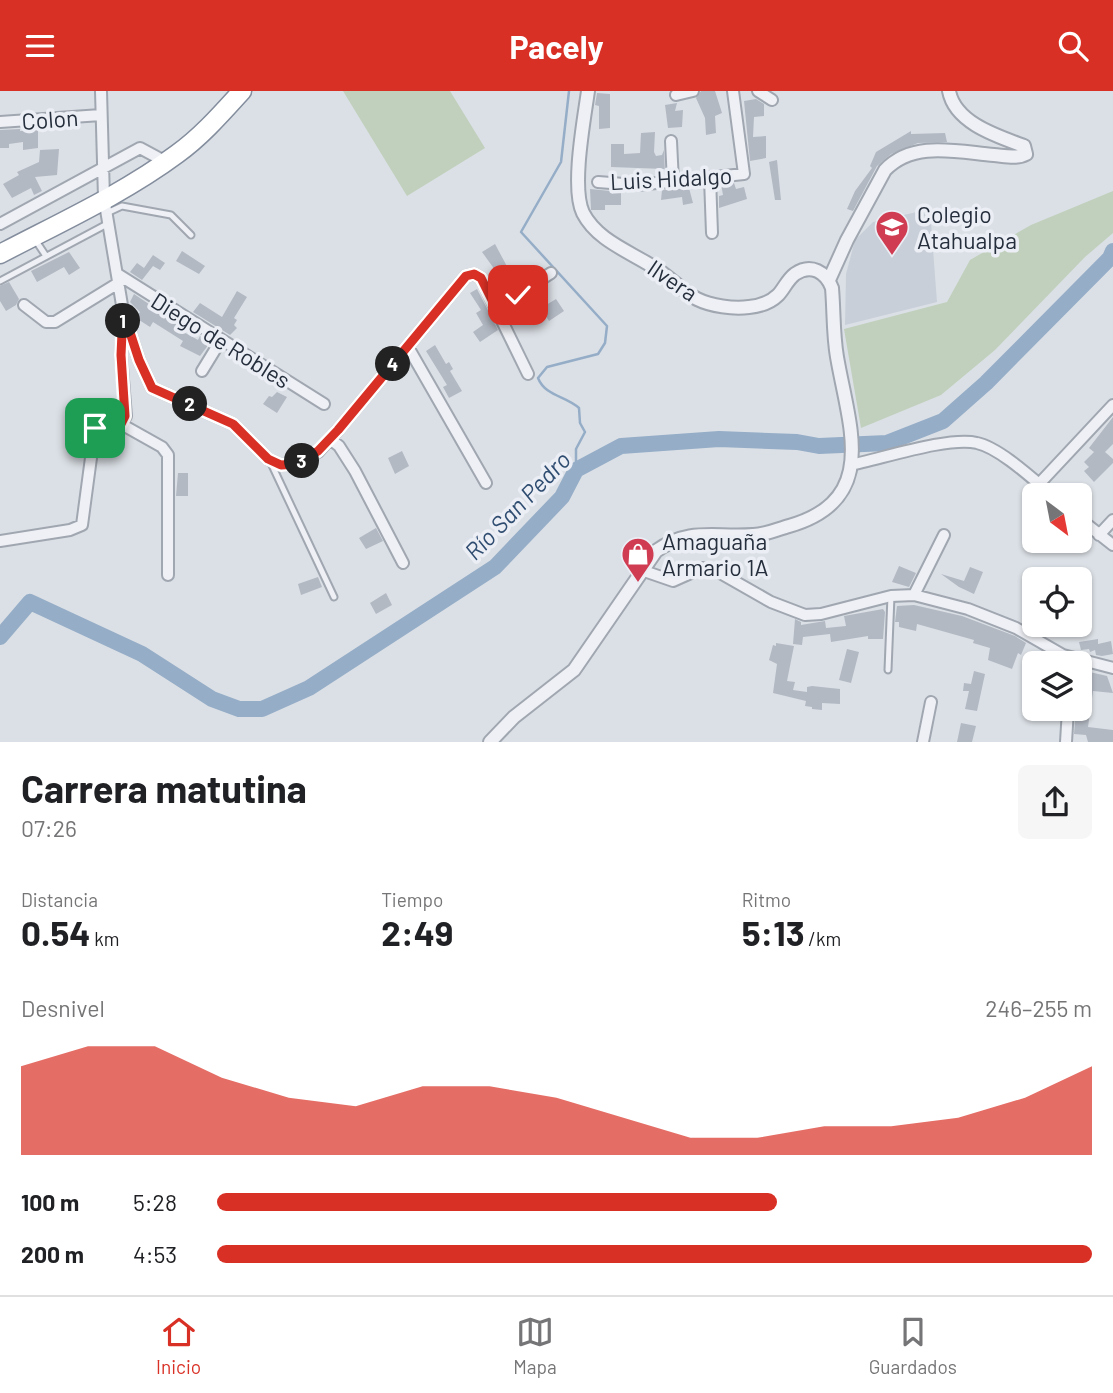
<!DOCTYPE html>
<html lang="es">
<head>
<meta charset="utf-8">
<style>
	body { margin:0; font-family:Barlow,sans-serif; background:#f6f6f6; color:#202124; height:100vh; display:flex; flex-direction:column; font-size:26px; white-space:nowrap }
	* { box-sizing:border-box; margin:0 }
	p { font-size:23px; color:#757577 }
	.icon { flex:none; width:38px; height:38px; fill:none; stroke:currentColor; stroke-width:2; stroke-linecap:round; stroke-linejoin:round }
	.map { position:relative; height:651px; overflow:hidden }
	.panel { display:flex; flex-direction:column; background:#fff; flex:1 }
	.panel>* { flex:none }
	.needle { width:46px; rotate:148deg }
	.buttons { position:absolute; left:1022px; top:392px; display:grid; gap:14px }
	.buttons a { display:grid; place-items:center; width:70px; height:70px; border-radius:10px; background:#fff; box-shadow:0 2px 5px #0004; font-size:35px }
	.pin { position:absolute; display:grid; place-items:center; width:60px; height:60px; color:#fff; margin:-30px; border-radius:14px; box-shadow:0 4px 10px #0006 }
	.km { position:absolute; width:35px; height:35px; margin:-18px; border-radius:50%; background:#222; color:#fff; font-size:19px; line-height:35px; text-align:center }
	.round { display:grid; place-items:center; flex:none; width:74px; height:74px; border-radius:10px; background:#f6f6f6 }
	.overview { display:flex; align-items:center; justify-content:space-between; height:119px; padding:0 21px }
	h1 { font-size:38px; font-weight:700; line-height:52px }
	.stats { display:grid; grid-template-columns:repeat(3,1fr); gap:10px; height:119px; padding:7px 21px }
	.stats div { display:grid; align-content:center }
	.stats b { font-size:35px; font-weight:700 }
	.stats small { font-size:19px; font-weight:400 }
	.stats p { font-size:19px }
	.chart { height:196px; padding:14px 21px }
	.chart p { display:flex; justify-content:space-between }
	.chart svg { width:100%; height:126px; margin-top:7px; fill:#d93025; opacity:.7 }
	ul { padding:0 21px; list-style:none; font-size:23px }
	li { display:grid; grid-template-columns:112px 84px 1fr; align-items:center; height:52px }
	li i { height:18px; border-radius:9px; background:#d93025 }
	header { display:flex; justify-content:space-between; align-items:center; height:91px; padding:0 21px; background:#d93025; color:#fff; font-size:32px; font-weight:700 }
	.dock { display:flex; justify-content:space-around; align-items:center; height:98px; border-top:2px solid #e0e0e0; background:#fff; font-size:19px; color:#757577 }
	.dock a { display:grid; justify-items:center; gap:4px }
	.dock .selected { color:#d93025 }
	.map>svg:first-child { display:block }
	.built { fill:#c9cfd8 }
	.green { fill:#c1d0bc }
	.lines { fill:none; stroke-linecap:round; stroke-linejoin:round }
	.stream { stroke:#95adc7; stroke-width:2.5 }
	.river { stroke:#95adc7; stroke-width:16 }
	.building { fill:#b3b9c3 }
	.service-casing { stroke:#a1a7b0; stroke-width:9 }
	.minor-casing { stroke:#a1a7b0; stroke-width:14 }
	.tertiary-casing { stroke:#a1a7b0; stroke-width:16 }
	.trunk-casing { stroke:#838d9d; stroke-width:21 }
	.service { stroke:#eef0f5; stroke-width:5 }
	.minor { stroke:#eef0f5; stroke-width:10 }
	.tertiary { stroke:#eef0f5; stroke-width:12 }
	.trunk { stroke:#fff; stroke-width:18 }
	.route-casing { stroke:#fff; stroke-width:14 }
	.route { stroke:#d93025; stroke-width:9 }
	.labels { text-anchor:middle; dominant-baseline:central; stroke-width:7; stroke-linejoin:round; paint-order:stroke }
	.street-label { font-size:23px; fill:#252e3c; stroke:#ebeef4 }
	.poi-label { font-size:23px; fill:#252e3c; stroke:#ebeef4; text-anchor:start }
	.water-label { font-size:24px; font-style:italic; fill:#2f4c71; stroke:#ebeef4 }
</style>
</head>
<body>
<header><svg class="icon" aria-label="menu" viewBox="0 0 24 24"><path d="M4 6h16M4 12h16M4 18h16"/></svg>Pacely<svg class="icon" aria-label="search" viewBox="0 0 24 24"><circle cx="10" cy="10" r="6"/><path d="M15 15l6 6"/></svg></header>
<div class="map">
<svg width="1113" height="651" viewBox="0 0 1113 651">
	<rect width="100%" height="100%" fill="#dbe0e6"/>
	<path class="built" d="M930,118L937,211L845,234L846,183L855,149L873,131Z"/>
	<path class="green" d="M343,0H450L485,57L407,105Z
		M1113,100V142L1085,166L995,259L941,304L861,337L844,238L947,211L970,169L1031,134Z"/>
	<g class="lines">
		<path class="stream" d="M569,0L561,71L521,141L607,235L605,252L598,263L547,276L538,287C545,305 566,305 579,317L580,332L585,341L576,358V379
			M1110,167L1113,168"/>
		<path class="river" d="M0,546L30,511L142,563L212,608L239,618H262L309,597L495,476L562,406L576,379L621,355L719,348L797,351L819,355L887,352L943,330L986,292L1110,167L1113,160"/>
	</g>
	<path class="building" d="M701,0H715L722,22L715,25L716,42L706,44L705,27L696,7Z
		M597,2L610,3V37L599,38V15L595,14Z
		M756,8L764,13V25L754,26L753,46L766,45V67L750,70L744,10Z
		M677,12L675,20L683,19L682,36L668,37L665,14Z
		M20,38V40L38,39V57L23,59V51L9,53V57H0V39Z
		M911,40V43L945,42L947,51L918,52L891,63L877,75L853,120L847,118L855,100L872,77L870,75L876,61Z
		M655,41L654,61L656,65L662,64L664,59L665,83L664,78L611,76V53H624V63L640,62L641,42Z
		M59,58L57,84L35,86L42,100L34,104L31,97L12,107L3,93L19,84L17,81L39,71L40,59Z
		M777,69L781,109H775L769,71Z
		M734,92L736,98L744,96L747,108L719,117V105L723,104L721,93Z
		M689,97L693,112L683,114L682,106L661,109L662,99Z
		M590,98L621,101V114H605V119H591Z
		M495,153L517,194L500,205L489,183L495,179L482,161Z
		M182,160L205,175L199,183L176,170Z
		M69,161L80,177L69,184L64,176L37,191L31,180Z
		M153,164L165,172L160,179L153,175L142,189L130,181L137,172L144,177Z
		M9,191L19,208L16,214L6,220L0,210V195Z
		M477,198L498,239L480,251L473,241L483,234L476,222L481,219L470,202Z
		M237,200L247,206L234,227L237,229L234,234L237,237L230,244L193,221L200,212L222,226Z
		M134,203L180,234L178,238L198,249L200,245L209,253L200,265L180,255L183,250L153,231L150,236L136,227L140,221L130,211Z
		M556,208L564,220L549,230L541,217Z
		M435,254L446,273L449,271L453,278L450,280L462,300L449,307L443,296L447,294L426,260Z
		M277,301L287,306L277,322L263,313L269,305L272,306Z
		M1113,326V353L1105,361L1113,368V372L1094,391L1084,380L1089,376L1084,371L1094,361L1089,357Z
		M402,360L409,375L395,383L388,367Z
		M178,382H188V405H176Z
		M376,437L383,450L366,458L359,447Z
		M899,475L916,482L909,496L892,491Z
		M970,476L983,481L974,503L959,496L941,483L964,490Z
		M318,486L322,496L301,504L298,493Z
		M386,502L392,514L376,523L370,512Z
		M914,514L962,525L1015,545L1026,552L1021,564L1018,562L1012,578L988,569L990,557L973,552L974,549L917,533L916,540L899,536V531H895L897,515Z
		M883,518L885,521L883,548H868V545L831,551L830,543L803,546L802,554L793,553L795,528L801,531V534L825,530L826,537L846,535L844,525Z
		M1098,548V553L1111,550L1113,563L1102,565L1096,564L1095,559L1090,561L1089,558L1081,559L1079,551Z
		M776,552L794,555L787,590L795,591L793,599L807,601V596L812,595L840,598V613L822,612V619L812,618V616L805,615L806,610L773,602L777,573L769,569L773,554L776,555Z
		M847,558L859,561L851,592L839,589Z
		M1081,579L1107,585L1113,602L1093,600L1088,636L1113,639V651H1088L1086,644L1074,643L1076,618H1080Z
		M974,580L985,583L977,620L965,618L969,600H963L964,592L971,593Z
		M961,632L976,635L972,651H957Z"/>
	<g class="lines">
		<defs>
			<path id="service" d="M107,122L122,115L171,124L191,144
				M34,147L46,165
				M0,190L109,132
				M270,370L334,506
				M888,579L891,505"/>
			<path id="minor" d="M101,0L104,107L123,220L139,269L152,297L233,333L268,368L281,374L297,373L318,361L338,339L466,185L474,183L481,187L528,283
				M758,0L772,9
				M676,4L693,0
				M0,31L101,24
				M671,50L673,91
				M710,87L712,142
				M598,91L637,94L744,83L733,0
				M0,133L140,57L166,71
				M119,184L324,313
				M24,214L46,231H55L120,191
				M496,217L551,182
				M408,256L486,392
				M202,280L221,249
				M121,333L162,356L168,364V484
				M330,348L339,355L355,380L403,472
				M850,374C881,368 949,345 977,352C1000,357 1034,389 1052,404
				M1039,393L1113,314
				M1080,428L1113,454
				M1099,444L1113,429
				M0,450L70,439L82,434L95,337L102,331L121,333L126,325L121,264L123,230
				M644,480L673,490L702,477L713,478L771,511L805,524L821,523L891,505L914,504L968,518L1016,537L1063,564L1113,577
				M914,504L944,444
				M923,651L931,611
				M1066,651L1068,618"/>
			<path id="tertiary" d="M829,189L847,149L885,79C913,49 958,61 994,64C1005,65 1017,68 1026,63L1024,55C997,45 955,32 949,0
				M490,651L514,626L574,579L656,460C690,436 715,447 753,444C765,444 778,438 789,435C880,409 849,336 837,266C833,243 834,221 832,197C826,181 811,172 795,183C787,189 784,198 778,204C770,212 759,215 749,216C733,218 711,215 697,208C683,201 671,187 658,179C632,161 598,151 583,122C571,97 584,29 588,0"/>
			<path id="trunk" d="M0,163C59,132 123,103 177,63C201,46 222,22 242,0"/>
		</defs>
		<use href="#service" class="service-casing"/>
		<use href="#minor" class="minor-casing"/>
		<use href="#tertiary" class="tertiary-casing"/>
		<use href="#trunk" class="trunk-casing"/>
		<use href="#service" class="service"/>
		<use href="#minor" class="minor"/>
		<use href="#tertiary" class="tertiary"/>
		<use href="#trunk" class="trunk"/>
	</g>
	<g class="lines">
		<defs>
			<path id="route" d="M95,337L102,331L121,333L125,325L121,264L123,220L139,269L152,297L233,333L268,368L281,374L297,373L318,360L338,339L466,185L474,183L481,187L496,217L518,204"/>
		</defs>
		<use href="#route" class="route-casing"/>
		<use href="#route" class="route"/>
	</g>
	<defs>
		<symbol id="school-pin" viewBox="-11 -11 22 30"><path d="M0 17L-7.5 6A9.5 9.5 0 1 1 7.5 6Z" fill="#d03c52" stroke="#ebeef4"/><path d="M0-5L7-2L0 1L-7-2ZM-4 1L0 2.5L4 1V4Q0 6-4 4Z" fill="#fff"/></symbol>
		<symbol id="shop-pin" viewBox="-11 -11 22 30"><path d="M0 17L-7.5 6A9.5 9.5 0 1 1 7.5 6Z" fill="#d03c52" stroke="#ebeef4"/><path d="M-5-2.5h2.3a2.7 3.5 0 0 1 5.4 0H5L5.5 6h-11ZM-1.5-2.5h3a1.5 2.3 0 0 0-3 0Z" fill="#fff"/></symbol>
	</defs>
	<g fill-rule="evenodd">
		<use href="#school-pin" x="873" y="117" width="38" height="52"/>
		<use href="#shop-pin" x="619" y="444" width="38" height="52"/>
	</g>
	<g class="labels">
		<g class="street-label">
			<text transform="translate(50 28) rotate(-4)">Colon</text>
			<text transform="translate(671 87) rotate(-3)">Luis Hidalgo</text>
			<text transform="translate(673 189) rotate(34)">Ilvera</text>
			<text transform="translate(221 249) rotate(32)">Diego de Robles</text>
		</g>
		<g class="poi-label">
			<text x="917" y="123">Colegio<tspan x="917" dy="26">Atahualpa</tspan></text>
			<text x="662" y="450">Amaguaña<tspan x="662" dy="26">Armario 1A</tspan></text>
		</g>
		<g class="water-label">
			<text transform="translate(517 414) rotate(-46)">Río San Pedro</text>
		</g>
	</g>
</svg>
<div class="buttons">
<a><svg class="needle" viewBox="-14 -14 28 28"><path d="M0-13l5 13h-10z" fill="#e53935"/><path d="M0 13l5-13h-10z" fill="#757577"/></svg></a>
<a><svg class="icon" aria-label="locate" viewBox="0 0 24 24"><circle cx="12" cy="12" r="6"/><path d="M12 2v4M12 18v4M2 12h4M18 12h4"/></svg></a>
<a><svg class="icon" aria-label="layers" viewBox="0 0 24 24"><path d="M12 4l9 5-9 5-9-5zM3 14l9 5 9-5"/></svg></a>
</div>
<div class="pin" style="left:95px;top:337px;background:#1e9e55"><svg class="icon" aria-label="arrive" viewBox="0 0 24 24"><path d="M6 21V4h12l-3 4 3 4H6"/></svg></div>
<div class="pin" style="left:518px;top:204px;background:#d93025"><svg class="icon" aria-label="check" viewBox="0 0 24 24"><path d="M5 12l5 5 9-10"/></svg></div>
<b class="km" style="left:123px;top:230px">1</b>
<b class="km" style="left:190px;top:313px">2</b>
<b class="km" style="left:302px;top:370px">3</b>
<b class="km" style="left:393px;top:273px">4</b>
</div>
<section class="panel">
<div class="overview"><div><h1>Carrera matutina</h1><p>07:26</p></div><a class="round"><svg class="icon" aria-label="share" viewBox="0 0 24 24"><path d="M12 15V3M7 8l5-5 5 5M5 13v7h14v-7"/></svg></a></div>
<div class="stats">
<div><p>Distancia</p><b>0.54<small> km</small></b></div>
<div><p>Tiempo</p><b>2:49</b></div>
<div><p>Ritmo</p><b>5:13<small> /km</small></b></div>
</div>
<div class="chart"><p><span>Desnivel</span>246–255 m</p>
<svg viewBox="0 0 160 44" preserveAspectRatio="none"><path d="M0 44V13L10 6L20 6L30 17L40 24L50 27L60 20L70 20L80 24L90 31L100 38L110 38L120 34L130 34L140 31L150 24L160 13V44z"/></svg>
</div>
<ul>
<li><b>100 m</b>5:28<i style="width:64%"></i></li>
<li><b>200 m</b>4:53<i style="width:100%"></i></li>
</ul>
</section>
<nav class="dock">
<a class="selected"><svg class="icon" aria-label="home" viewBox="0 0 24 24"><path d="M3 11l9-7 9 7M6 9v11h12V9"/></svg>Inicio</a>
<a><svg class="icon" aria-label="map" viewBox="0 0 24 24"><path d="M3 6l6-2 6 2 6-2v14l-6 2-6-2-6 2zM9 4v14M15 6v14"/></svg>Mapa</a>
<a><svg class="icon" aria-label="saved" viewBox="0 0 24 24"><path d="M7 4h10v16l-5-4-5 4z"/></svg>Guardados</a>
</nav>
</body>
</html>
